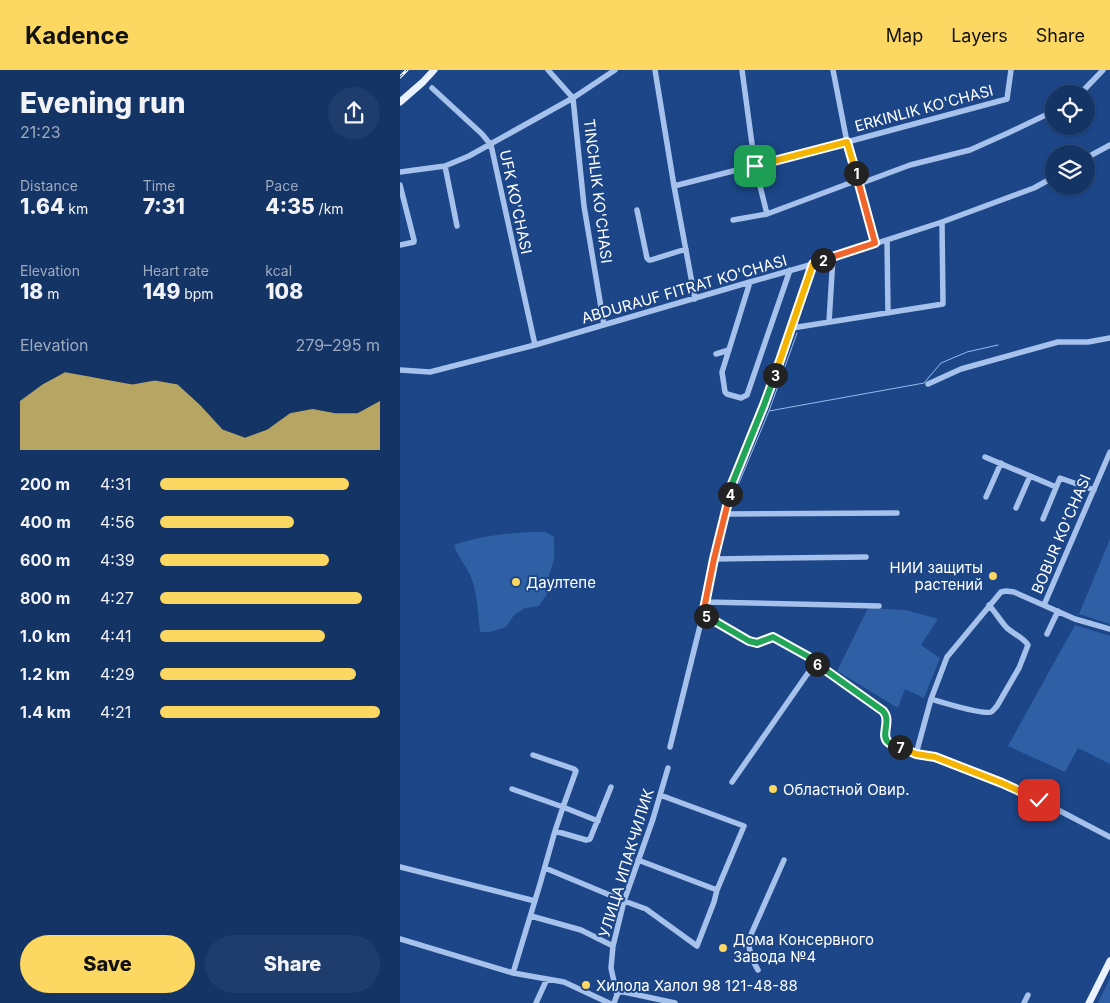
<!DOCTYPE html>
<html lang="en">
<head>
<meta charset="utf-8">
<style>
	body { margin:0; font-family:Inter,sans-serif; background:#1e3c6c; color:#f1f3f6; height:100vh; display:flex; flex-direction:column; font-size:19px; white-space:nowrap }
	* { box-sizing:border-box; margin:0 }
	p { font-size:16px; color:#9daabf }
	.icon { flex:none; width:28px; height:28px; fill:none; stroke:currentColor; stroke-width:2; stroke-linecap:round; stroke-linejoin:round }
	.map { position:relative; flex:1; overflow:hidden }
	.sheet { display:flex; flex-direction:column; background:#153466; width:400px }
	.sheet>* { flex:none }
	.tools { position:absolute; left:645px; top:15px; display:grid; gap:10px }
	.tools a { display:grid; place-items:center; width:50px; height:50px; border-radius:50%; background:#153466; box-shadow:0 1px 4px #0004,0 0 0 1px #344f7a; font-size:25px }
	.pin { position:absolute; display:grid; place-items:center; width:42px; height:42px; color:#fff; margin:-21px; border-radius:10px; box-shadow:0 2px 8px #0006 }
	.km { position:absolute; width:25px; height:25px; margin:-12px; border-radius:50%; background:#222; color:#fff; font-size:14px; line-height:25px; text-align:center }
	.round { display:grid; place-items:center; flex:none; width:52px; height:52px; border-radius:26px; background:#1e3c6c }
	.headline { display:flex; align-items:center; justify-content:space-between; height:85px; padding:0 20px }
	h1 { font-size:28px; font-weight:800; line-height:38px }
	.stats { display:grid; grid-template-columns:repeat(3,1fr); gap:8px; height:85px; padding:5px 20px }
	.stats div { display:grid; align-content:center }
	.stats b { font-size:21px; font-weight:800 }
	.stats small { font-size:14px; font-weight:400 }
	.stats p { font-size:14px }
	.chart { height:140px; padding:10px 20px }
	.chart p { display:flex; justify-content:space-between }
	.chart svg { width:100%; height:90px; margin-top:5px; fill:#fcd762; opacity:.7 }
	.cta { display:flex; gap:10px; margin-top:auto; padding:10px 20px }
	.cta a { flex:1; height:58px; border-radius:30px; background:#fcd762; color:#111; font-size:20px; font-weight:800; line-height:58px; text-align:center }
	.cta a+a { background:#1e3c6c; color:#f1f3f6 }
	ul { padding:0 20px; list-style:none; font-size:16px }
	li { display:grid; grid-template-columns:80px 60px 1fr; align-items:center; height:38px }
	li i { height:12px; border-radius:6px; background:#fcd762 }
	header { display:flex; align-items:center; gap:30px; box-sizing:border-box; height:70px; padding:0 25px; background:#fcd762; color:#111 }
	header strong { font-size:24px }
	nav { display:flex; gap:28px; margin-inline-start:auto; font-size:18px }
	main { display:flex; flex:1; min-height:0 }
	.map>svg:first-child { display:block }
	.green { fill:#2f5fa5 }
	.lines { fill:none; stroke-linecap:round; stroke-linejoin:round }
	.stream { stroke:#98bbee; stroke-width:1 }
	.minor { stroke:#a5c1ec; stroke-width:5.5 }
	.major { stroke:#eaf1ff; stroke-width:7 }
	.rail-casing { stroke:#fff; stroke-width:3 }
	.rail { stroke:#1c4688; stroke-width:1; stroke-dasharray:4; stroke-linecap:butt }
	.split-1-casing { stroke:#fff; stroke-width:10 }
	.split-2-casing { stroke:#fff; stroke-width:10 }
	.split-3-casing { stroke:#fff; stroke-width:10 }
	.split-4-casing { stroke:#fff; stroke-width:10 }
	.split-5-casing { stroke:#fff; stroke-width:10 }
	.split-6-casing { stroke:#fff; stroke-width:10 }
	.split-7-casing { stroke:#fff; stroke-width:10 }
	.split-8-casing { stroke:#fff; stroke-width:10 }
	.split-1 { stroke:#f5b400; stroke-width:6 }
	.split-2 { stroke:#f0652b; stroke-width:6 }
	.split-3 { stroke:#f5b400; stroke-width:6 }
	.split-4 { stroke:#22a559; stroke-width:6 }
	.split-5 { stroke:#f0652b; stroke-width:6 }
	.split-6 { stroke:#22a559; stroke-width:6 }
	.split-7 { stroke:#22a559; stroke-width:6 }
	.split-8 { stroke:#f5b400; stroke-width:6 }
	.poi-dot { fill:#fcd762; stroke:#1c4688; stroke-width:2 }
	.labels { text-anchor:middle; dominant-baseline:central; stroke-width:4; stroke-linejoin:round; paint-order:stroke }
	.street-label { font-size:15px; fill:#fff; stroke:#1c4688 }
	.poi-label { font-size:15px; fill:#fff; stroke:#1c4688; text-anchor:start }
</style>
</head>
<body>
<header>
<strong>Kadence</strong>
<nav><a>Map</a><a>Layers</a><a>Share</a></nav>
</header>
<main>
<section class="sheet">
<div class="headline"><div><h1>Evening run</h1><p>21:23</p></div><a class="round"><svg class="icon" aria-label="share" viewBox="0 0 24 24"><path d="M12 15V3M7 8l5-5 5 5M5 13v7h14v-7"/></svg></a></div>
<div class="stats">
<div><p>Distance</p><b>1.64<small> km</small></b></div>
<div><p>Time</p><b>7:31</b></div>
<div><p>Pace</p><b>4:35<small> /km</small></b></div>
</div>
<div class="stats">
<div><p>Elevation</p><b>18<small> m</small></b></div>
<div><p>Heart rate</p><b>149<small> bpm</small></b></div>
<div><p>kcal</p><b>108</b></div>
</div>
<div class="chart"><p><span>Elevation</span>279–295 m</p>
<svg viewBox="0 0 160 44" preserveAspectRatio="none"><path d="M0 44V20L10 12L20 6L30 8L40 10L50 12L60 10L70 12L80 22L90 34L100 38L110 34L120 26L130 24L140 26L150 26L160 20V44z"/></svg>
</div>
<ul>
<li><b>200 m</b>4:31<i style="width:86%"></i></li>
<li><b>400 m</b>4:56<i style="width:61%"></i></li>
<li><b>600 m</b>4:39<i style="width:77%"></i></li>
<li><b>800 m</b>4:27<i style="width:92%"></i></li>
<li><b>1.0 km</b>4:41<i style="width:75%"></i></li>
<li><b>1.2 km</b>4:29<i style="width:89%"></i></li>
<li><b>1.4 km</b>4:21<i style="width:100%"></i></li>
</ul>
<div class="cta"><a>Save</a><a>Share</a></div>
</section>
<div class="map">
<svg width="710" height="933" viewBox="0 0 710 933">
	<rect width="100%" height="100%" fill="#1c4688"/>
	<path class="green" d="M133,462H146L154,467V490L147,511L149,521L139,536L125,538L114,545L106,557L90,562H80C78,545 78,527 72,510C68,498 58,488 54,475C80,466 106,463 133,462Z
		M710,469V554L679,544Z
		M468,538L506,540L538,549L521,575L540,588L524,628L505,619L498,638L437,601Z
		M675,555L710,566V694L678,678L665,702L608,676Z
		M710,908V933H698Z"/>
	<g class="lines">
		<path class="stream" d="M369,341L524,313L541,293L567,282L598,275
			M339,413L369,341L397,263"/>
		<path class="minor" d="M148,0L173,28L184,136L204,255
			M255,0L274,116L295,229
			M342,0L355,96L367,144
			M433,0L447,72L459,114L475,173
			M32,18L82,64L91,75L135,275
			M680,24L703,0
			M686,88L710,75
			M45,96L57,156
			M0,102L45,96L69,86L173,28L215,0
			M459,114L510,95L570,80L608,63L654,41
			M0,115L14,170V172L0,175
			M274,116L447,72L607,29L611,0
			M237,140L247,188L249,190H251L286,179
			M333,150L367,144L458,110
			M487,170L488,243
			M350,212L322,302L325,322L327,324L341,328L347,325L390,200
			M429,252L433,187
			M392,258L543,234L542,152
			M316,284L329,280
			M0,300L30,302L135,275L350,212L413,194L542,152L634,118L654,107
			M528,314L561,299L658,272H688L710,268
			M585,387L656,417
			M586,427L601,393
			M616,438L630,406
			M326,444L497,443
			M643,449L660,408L694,420
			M313,489L466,487
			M305,532L479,536
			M644,535L710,382
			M303,544L349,571L357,573L373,567L409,587L420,597L478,637L487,645C488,656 481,667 490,674L516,684L535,687L603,713L639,730L710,767
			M647,564L658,541
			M531,629C541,632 583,645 591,642C593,641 595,638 597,636L619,598L628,575C623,567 613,564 606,557C600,550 595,542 589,535
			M270,677L303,544L313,489L332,414L364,335L413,194
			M516,684L531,629L547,587L601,522L606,521L614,522L675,549L710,559
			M133,685L174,699L176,701L163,737L198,751
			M332,712L408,603L420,597
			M112,719L163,737L155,761
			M238,790L317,820
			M0,797L135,831
			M145,798L224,831L246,839L297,876L314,832L317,820L344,756L260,725
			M131,846L181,860L213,876
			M0,869L113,903L164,912L209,933
			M358,900C352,890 348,881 349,869L384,790
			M113,903L140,814L155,761L186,770L190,769L211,717
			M217,925L211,898L213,876L224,831L253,749L268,698
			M217,925L219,922H224L275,933
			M136,933L147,909
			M214,933L217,925
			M624,933L628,925"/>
		<path class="major" d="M0,32L23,12L34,0
			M689,933L710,891"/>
		<defs>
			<path id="rail" d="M0,7L7,0"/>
		</defs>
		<use href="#rail" class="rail-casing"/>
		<use href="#rail" class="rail"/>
	</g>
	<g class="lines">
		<defs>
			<path id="split-1" d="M355,96L447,72L456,103"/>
			<path id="split-2" d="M423,190L475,173L456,103"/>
			<path id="split-3" d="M375,305L413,194L423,190"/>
			<path id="split-4" d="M330,424L332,414L364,335L375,305"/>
			<path id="split-5" d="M306,546L303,544L314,489L330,424"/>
			<path id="split-6" d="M306,546L349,571L357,573L373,567L409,587L417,594"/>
			<path id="split-7" d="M417,594L483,641C492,651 480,665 488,672C491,675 496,676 500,677"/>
			<path id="split-8" d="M500,677L516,684L535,687L602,713L639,730"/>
		</defs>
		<use href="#split-1" class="split-1-casing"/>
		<use href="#split-2" class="split-2-casing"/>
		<use href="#split-3" class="split-3-casing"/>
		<use href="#split-4" class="split-4-casing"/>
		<use href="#split-5" class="split-5-casing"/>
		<use href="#split-6" class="split-6-casing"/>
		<use href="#split-7" class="split-7-casing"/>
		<use href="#split-8" class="split-8-casing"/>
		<use href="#split-1" class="split-1"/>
		<use href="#split-2" class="split-2"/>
		<use href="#split-3" class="split-3"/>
		<use href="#split-4" class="split-4"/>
		<use href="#split-5" class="split-5"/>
		<use href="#split-6" class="split-6"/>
		<use href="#split-7" class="split-7"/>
		<use href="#split-8" class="split-8"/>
	</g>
	<g class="poi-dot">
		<circle cx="593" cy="506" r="5"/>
		<circle cx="116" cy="512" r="5"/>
		<circle cx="373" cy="719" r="5"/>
		<circle cx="323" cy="878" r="5"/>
		<circle cx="186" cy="915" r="5"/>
	</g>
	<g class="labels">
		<g class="street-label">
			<text transform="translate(524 38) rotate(-15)">ERKINLIK KO'CHASI</text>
			<text transform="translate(198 121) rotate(83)">TINCHLIK KO'CHASI</text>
			<text transform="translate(116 132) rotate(78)">UFK KO'CHASI</text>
			<text transform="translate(284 219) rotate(-16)">ABDURAUF FITRAT KO'CHASI</text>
			<text transform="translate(661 464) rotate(-67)">BOBUR KO'CHASI</text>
			<text transform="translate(226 793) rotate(-73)">УЛИЦА ИПАКЧИЛИК</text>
		</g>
		<g class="poi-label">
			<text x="583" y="497" text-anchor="end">НИИ защиты<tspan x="583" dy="17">растений</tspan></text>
			<text x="126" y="512">Даултепе</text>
			<text x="383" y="719">Областной Овир.</text>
			<text x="333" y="869">Дома Консервного<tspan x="333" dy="17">Завода №4</tspan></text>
			<text x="196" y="915">Хилола Халол 98 121-48-88</text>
		</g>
	</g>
</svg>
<div class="tools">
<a><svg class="icon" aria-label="locate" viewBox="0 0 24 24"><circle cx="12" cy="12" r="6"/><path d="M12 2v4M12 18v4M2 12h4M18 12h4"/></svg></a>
<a><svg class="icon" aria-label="layers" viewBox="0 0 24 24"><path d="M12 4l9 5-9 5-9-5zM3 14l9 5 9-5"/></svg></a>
</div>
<div class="pin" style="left:355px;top:96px;background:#1e9e55"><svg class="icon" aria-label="arrive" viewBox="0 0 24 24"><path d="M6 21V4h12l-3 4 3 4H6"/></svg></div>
<div class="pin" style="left:639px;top:730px;background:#d93025"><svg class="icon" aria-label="check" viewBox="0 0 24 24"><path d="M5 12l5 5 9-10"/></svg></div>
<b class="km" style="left:456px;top:103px">1</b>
<b class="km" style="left:423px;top:190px">2</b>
<b class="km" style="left:375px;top:305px">3</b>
<b class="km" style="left:330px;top:424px">4</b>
<b class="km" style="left:306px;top:546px">5</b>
<b class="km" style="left:417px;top:594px">6</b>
<b class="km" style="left:500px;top:677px">7</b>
</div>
</main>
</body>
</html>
